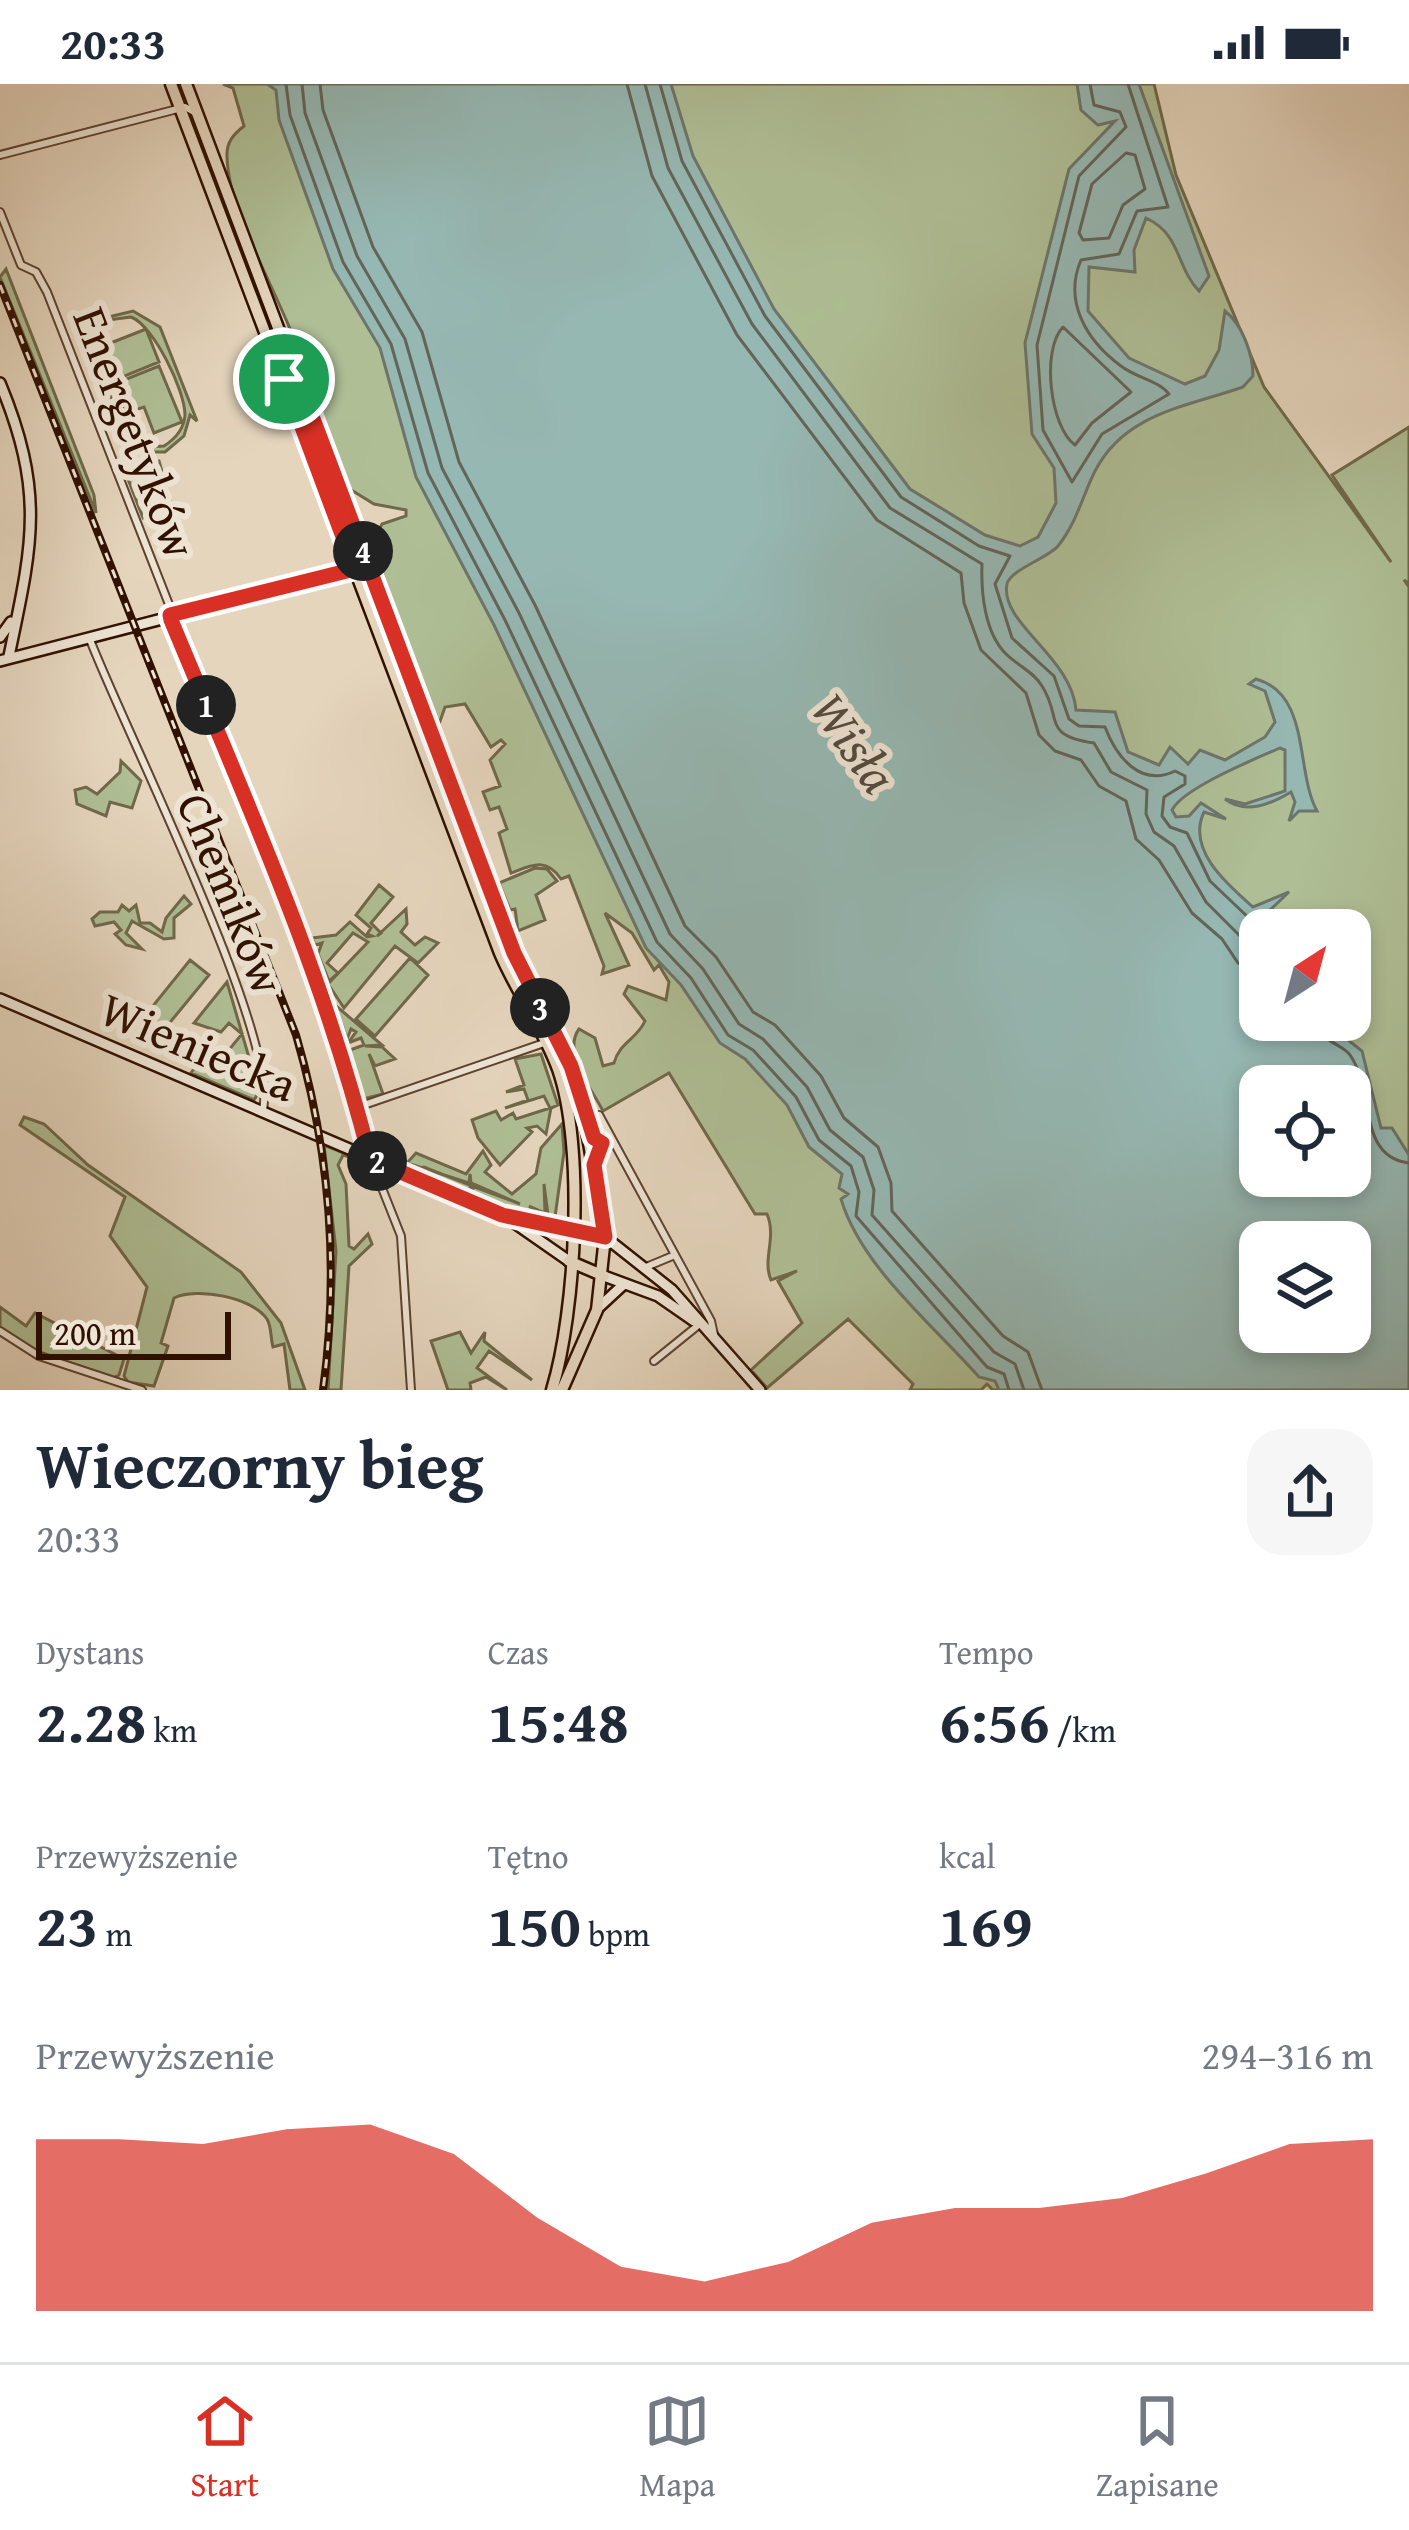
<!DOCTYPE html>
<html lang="pl">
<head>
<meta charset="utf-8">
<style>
	body { margin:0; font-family:"Gentium Book Plus",serif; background:#f6f6f7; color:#1f2937; height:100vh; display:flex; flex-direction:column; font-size:45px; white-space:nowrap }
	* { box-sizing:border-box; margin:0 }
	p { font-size:39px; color:#747a83 }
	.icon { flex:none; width:66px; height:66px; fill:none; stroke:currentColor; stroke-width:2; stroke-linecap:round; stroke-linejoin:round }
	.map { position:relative; height:1306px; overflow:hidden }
	.side { display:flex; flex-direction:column; background:#fff; flex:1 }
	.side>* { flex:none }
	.needle { width:78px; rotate:36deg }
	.buttons { position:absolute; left:1239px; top:825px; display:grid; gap:24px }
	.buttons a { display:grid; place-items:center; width:132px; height:132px; border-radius:24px; background:#fff; box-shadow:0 6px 18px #0003; font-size:60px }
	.scale { position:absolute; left:36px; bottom:30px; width:195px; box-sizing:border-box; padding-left:12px; border:6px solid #301100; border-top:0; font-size:33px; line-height:42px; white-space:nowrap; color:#301100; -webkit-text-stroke:9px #eee4d4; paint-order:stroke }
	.pin { position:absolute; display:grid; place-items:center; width:102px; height:102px; color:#fff; margin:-51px; border:6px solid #fff; border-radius:50%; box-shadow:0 3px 12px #0007 }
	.km { position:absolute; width:60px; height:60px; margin:-30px; border-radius:50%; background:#222; color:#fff; font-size:33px; line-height:60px; text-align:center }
	.round { display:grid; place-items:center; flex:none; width:126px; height:126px; border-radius:36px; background:#f6f6f7 }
	.headline { display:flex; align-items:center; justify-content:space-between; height:204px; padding:0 36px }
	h1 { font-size:66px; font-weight:700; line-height:90px }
	.metrics { display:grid; grid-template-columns:repeat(3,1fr); gap:18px; height:204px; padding:12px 36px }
	.metrics div { display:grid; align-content:center }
	.metrics b { font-size:60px; font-weight:700 }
	.metrics small { font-size:33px; font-weight:400 }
	.metrics p { font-size:33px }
	.chart { height:336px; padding:24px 36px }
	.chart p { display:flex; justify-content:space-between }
	.chart svg { width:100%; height:216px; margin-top:12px; fill:#d93025; opacity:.7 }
	.status { display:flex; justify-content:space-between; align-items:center; height:84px; padding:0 60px; background:#fff; direction:ltr }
	.status svg { height:33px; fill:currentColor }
	.tab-bar { display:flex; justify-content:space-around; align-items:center; height:168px; border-top:3px solid #e0e1e3; background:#fff; font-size:33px; color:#747a83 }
	.tab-bar a { display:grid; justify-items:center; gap:6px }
	.tab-bar .current { color:#d93025 }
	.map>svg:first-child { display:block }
	.green { fill:#afbe95; stroke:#70684a; stroke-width:3; fill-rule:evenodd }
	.water { fill:#96b8b3; stroke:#6d756b; stroke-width:3; fill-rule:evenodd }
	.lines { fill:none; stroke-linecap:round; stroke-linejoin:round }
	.shore { stroke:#63645a; stroke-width:3 }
	.street-casing { stroke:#5d422f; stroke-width:10 }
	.secondary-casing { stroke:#301100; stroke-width:14 }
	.primary-casing { stroke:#301100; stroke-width:15 }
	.street { stroke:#eee4d4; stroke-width:6 }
	.secondary { stroke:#eee4d4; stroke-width:9 }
	.primary { stroke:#e5d5bd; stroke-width:10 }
	.rail-casing { stroke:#301100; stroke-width:8 }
	.rail { stroke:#eee4d4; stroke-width:3; stroke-dasharray:9; stroke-linecap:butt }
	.route-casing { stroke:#fff; stroke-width:24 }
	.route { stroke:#d93025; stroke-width:15 }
	.labels { text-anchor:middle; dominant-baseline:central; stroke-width:12; stroke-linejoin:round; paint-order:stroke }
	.street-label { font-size:48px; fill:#301100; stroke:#eee4d4 }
	.water-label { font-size:51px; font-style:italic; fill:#544b3f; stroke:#eee4d4 }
</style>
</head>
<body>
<div class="status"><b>20:33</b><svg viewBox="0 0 49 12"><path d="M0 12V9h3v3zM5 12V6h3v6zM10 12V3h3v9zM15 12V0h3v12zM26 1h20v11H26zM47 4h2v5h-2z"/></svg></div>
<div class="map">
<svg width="1409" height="1306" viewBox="0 0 1409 1306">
	<rect width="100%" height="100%" fill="#e5d5bd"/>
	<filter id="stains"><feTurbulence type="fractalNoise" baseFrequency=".00167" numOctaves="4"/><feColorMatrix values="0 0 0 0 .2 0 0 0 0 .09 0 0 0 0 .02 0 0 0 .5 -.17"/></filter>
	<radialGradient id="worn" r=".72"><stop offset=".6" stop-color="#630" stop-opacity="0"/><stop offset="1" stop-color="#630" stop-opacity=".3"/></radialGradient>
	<path class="green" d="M223,0H1154L1176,91L1264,303L1391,478L1332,391L1409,343V500L1404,496L1409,503V1306H993L987,1300L981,1306H910L913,1300L848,1235L767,1304L751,1286L802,1239L778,1197L797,1187L771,1196C762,1175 777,1154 767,1130H755L669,989L603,1027C591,1004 562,968 579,945L595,954L603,982L614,979C619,959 637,955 645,937L624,910L628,902L666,916L669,898L659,881L654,886L632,849L605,829L629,881L602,890L604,882L569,792L561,795C546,773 532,781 511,789L499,749L507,745L499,723L490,726L483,708L500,702L490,676L505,660L501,656L491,663L465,620L445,623L438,643L372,460L382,440L406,432V426L374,420L348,404L301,290L308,302C296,232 229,141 227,73C226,58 234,50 244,42L233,4ZM1260,846H1350V936H1260ZM1260,1002H1350V1092H1260ZM1260,1158H1350V1248H1260Z
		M6,185L94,411L96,429L0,193Z
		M133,227L160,243L197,337L190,331L184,352L165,368H142L124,356L121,361L83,264L104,234ZM131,233C153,241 185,306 185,331C184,346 175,355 164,362L147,363L129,355L105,300L159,278L146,245L93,266L99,285L91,267L108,236Z
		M159,282L182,338L154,349L144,323L125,329L114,300Z
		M159,377L171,419L143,434L126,390L129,385Z
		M121,677L141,697L132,724L110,718L106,732L77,720L75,706L86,703L97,710L120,688Z
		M535,784L547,785L557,797L536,811L545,836L518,847L515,825L510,826L499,799Z
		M379,801L393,813L371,839L381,849L377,852L406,825L407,840L401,848L415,861L425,853L438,859L418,879L395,862L344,924L328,900L368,858L353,849L327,879L338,889L329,897L318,870L322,859L315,861L312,854L336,851L350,838L367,853L372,852L367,850L371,844L356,831Z
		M184,812L191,820L174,834V854L164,855L132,837L126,849L142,865L126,861L115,850L121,846L114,838L95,842L92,835L100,828H118L122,821L129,827L136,821L140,839H150L162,848L166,834Z
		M410,874L428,891L375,952L356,935Z
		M190,876L209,891L158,953L140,938Z
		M227,898L259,1008L254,1016L191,989L202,973L215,983L242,950L229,939L221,948L194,939Z
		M335,921L382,961L365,962L382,963L395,975L375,982L369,970L383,1010L363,1015L350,966L364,961L361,954L348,959L356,948L351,945L347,955Z
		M541,970L558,1021L551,1024L546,1050L537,1042L527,1044L532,1048L500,1081L478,1054L472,1036L496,1027L501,1036L513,1029L516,1035L550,1024L544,1012L505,1024L528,1016L524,1005L506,1008L524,1001L515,975Z
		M24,1033L44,1040L88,1081L241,1188L281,1239L305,1306H290L284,1260L273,1263C270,1252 272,1244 267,1235C252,1213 197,1203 174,1214L161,1259L168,1262L154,1302L128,1298L124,1292L147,1203L110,1152L125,1113L20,1041Z
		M562,1040L564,1068L555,1133L548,1131L544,1100L545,1129L529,1122L551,1138L508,1129L407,1087L424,1083L470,1101V1108L464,1107L543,1135L473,1109L472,1102L520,1120L471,1099L470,1090L469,1099L407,1079L416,1069L466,1090L483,1067L491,1081L485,1088L512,1110L536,1090L541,1064Z
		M324,1061L366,1078L343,1071L338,1081L346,1100L349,1162L354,1165L368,1150L372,1160L349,1182L341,1306H328L336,1167Z
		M0,1223L26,1242L35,1229L124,1275L119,1291L113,1294L34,1266L0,1243Z
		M460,1248L471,1269L485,1248L484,1257L532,1296L489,1267L477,1284L507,1306L486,1293L470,1299L471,1306H448L431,1257Z"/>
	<path class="water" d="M267,0H671L693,72L774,225L910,405L985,451L1020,462L1038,453L1056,419L1054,384L1032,350L1025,259L1069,85L1115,37L1098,41L1081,26L1077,0H1139L1209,192L1199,207C1176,183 1181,150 1146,134L1134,166L1135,188L1089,183L1088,227L1129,274L1185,300L1205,292L1219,266L1225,227C1242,240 1253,270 1253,292L1243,303C1186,323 1125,329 1095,387C1083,411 1076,440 1058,462C1048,474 1010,486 1007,500C999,539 1072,573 1076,626L1115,628L1128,668L1159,681L1170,663L1188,680L1200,666L1225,676L1265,653L1275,638L1265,607L1249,600L1256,595C1311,610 1295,687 1317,727H1299L1289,737L1295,718L1291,708C1271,720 1246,731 1225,715L1245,720L1285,707V666L1280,664C1255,675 1183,704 1172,726L1176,733L1189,732L1201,719L1226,735L1204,728C1186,766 1228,801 1253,823L1289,808L1268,828L1267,846H1260V936H1336L1338,948L1362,967L1381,1044H1392L1409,1071V1306H999L995,1297L979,1293C931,1239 861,1182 841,1115L848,1110L839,1104L842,1090L809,1063L787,1021L745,975L720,959L681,901L646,864L494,541L416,393L380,264L333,185L279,36L276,6ZM1260,1002H1350V1092H1260ZM1260,1158H1350V1248H1260Z"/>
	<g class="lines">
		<path class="shore" d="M286,0L290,31L343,178L391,260L428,389L505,536L657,858L691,894L728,951L753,966L796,1013L819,1056L851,1082L859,1108L856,1132L987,1283L1004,1290L1009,1306
			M302,0L305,29L357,172L405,255L442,384L519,529L670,850L703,885L739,940L763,955L807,1003L830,1046L863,1073L874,1106L872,1131L994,1268L1015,1280L1024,1306
			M320,0L323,26L373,163L422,248L459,378L535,521L685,842L716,873L753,928L775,941L821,992L844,1034L878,1063L891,1099L892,1127L1003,1252L1028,1268L1042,1306
			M627,0L652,92L737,251L877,436L961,489L964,519L981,566L1026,609L1039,651L1055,667L1081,676L1099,702L1126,717L1136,755L1159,776L1192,829L1222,855L1238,879L1260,890
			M645,0L668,84L752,240L890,424L982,480C981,507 984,548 1006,570C1017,581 1034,588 1042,602C1063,635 1041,651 1094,659L1111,688L1147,706L1146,730L1154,748L1174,762L1206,818L1260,872
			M660,0L682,77L765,232L901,413L979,462L1010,472L995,500L1012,554L1054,592L1069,635L1079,642L1105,643C1116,672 1140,704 1175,687L1185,692V700L1164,713L1162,732L1170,743L1187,749L1210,797L1251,836L1260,855
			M1090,0L1094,21L1120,28L1126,43L1079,92L1037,261L1043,346L1072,398L1102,350L1169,310C1158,296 1136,294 1121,282C1087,257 1063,218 1081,176L1119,170L1137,127L1168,123L1128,0
			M1126,69L1135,71L1145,105L1123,121L1109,154L1083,156L1079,149L1092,100Z
			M1063,243L1131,308L1092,339L1075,361C1050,343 1041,266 1063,243Z
			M1325,936L1328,955C1335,961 1345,964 1350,971C1374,1004 1357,1073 1409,1079"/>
		<defs>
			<path id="street" d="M0,71L185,23L194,28
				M0,128L21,181L36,188L47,208L339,956L370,1074L401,1152L411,1306
				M89,553C120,637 285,962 262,1029
				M358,1023L547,958
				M599,1031L711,1237L715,1255
				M592,1044L602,1059
				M646,1183L675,1171
				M0,1247L39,1272L142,1306
				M654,1277L701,1239"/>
			<path id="secondary" d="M0,299C46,410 32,462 9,572
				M0,553L11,538
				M0,577L355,485L373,492
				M0,915L503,1131L569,1177
				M519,1135L571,1144
				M605,1153L672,1206L760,1306
				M604,1192L658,1212L694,1237
				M597,1225L624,1200"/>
			<path id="primary" d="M171,0L500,869C517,909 543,944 558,985C585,1062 576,1227 552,1306
				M186,0L514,869L580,1006L605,1153L597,1226L562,1306
				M571,1144L605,1153
				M569,1177L604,1192"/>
		</defs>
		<use href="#street" class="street-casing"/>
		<use href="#secondary" class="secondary-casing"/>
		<use href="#primary" class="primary-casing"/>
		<use href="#street" class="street"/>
		<use href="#secondary" class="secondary"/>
		<use href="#primary" class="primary"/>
		<defs>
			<path id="rail" d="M0,201L296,951C330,1067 339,1187 323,1306"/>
		</defs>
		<use href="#rail" class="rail-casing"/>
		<use href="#rail" class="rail"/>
	</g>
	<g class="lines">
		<defs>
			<path id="route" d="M283,255L514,869L571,982L594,1054L602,1059L594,1081L605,1153L502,1131L370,1075C324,889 244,712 171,536L170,531L355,485L271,260Z"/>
		</defs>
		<use href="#route" class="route-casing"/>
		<use href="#route" class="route"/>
	</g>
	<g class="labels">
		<g class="street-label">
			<text transform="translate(136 348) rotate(69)">Energetyków</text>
			<text transform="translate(232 809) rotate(68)">Chemików</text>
			<text transform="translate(199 962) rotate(23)">Wieniecka</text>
		</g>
		<g class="water-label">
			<text transform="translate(855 658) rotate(55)">Wisła</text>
		</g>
	</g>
	<rect width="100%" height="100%" filter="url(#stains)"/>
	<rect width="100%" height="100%" fill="url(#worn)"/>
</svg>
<div class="buttons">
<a><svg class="needle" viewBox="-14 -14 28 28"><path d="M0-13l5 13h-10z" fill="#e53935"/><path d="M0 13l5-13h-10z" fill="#747a83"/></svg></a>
<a><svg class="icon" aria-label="locate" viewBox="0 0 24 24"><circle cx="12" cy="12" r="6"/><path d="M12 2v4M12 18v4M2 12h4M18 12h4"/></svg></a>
<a><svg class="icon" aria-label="layers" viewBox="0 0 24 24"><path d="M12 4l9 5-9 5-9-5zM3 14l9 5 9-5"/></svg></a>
</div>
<div class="scale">200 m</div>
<div class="pin" style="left:284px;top:295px;background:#1e9e55"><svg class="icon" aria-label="arrive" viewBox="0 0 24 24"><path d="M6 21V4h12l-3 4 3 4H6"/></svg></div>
<b class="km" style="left:206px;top:621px">1</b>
<b class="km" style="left:377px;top:1077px">2</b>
<b class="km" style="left:540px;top:924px">3</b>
<b class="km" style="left:363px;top:467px">4</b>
</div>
<section class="side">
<div class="headline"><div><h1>Wieczorny bieg</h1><p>20:33</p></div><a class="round"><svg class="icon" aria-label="share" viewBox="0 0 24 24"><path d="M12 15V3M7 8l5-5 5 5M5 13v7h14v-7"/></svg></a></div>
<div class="metrics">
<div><p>Dystans</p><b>2.28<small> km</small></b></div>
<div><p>Czas</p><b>15:48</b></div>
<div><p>Tempo</p><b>6:56<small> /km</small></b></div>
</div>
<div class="metrics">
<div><p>Przewyższenie</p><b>23<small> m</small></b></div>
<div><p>Tętno</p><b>150<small> bpm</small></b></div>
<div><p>kcal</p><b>169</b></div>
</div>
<div class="chart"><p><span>Przewyższenie</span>294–316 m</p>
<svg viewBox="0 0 160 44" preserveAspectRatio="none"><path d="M0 44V9L10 9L20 10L30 7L40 6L50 12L60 25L70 35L80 38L90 34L100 26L110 23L120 23L130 21L140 16L150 10L160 9V44z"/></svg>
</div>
</section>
<nav class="tab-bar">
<a class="current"><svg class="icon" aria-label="home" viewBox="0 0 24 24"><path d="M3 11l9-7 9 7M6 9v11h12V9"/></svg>Start</a>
<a><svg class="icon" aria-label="map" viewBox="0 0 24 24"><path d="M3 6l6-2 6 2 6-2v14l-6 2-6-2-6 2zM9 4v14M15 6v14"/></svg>Mapa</a>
<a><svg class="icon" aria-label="saved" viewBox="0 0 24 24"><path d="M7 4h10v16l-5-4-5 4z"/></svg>Zapisane</a>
</nav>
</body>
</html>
